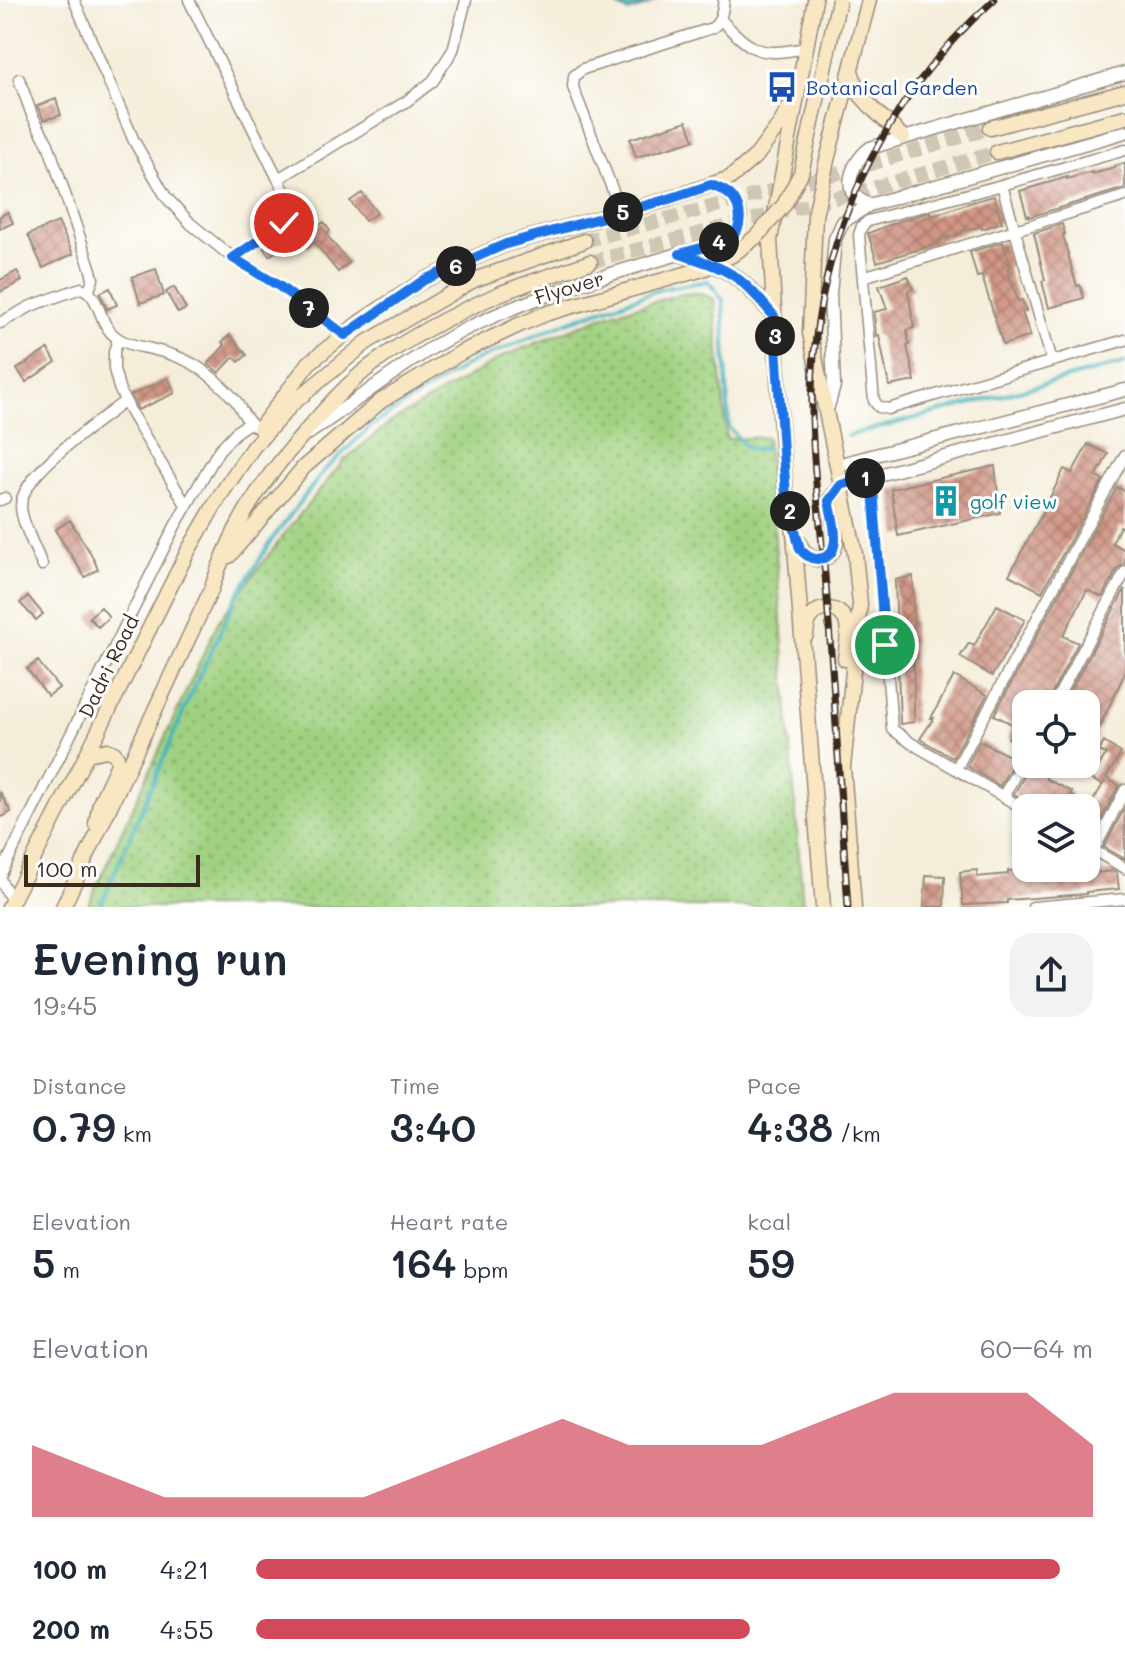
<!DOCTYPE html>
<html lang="en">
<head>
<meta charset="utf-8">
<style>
	body { margin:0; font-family:Mali,sans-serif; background:#f2f2f3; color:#1f2937; height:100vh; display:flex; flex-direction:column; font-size:30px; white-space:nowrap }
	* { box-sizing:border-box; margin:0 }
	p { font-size:26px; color:#747a83 }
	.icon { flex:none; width:44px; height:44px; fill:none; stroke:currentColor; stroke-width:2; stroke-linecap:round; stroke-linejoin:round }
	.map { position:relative; height:907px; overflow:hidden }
	.drawer { display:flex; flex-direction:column; background:#fff; flex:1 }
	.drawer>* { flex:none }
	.buttons { position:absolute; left:1012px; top:690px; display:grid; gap:16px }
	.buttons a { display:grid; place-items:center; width:88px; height:88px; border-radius:16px; background:#fff; box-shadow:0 2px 6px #0004; font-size:40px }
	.scale { position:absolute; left:24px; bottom:20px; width:176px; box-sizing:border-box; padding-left:8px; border:4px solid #3b2a1e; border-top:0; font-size:22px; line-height:28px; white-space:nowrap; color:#3b2a1e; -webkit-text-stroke:6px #fff; paint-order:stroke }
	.pin { position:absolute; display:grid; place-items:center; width:68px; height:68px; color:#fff; margin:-34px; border:4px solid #fff; border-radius:50%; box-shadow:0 2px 8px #0007 }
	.km { position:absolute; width:40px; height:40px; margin:-20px; border-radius:50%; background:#222; color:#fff; font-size:22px; line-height:40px; text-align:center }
	.round { display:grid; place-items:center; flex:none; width:84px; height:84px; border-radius:24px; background:#f2f2f3 }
	.overview { display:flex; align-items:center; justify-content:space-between; height:136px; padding:0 32px }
	h1 { font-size:44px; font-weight:600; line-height:60px }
	.figures { display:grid; grid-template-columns:repeat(3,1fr); gap:12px; height:136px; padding:8px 32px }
	.figures div { display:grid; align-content:center }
	.figures b { font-size:40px; font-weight:600 }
	.figures small { font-size:22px; font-weight:400 }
	.figures p { font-size:22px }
	.chart { height:224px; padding:16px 32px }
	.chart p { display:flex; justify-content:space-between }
	.chart svg { width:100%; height:144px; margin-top:8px; fill:#d1495b; opacity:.7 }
	ul { padding:0 32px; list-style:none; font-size:26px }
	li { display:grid; grid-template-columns:128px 96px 1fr; align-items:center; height:60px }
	li i { height:20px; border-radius:10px; background:#d1495b }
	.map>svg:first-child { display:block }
	.grass { fill:url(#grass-dots); stroke:#6e7e4f; stroke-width:2 }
	.water { fill:url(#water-rules); stroke:#3f6e6d; stroke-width:2 }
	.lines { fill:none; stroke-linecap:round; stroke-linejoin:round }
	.stream { stroke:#43b2bc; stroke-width:4 }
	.building { fill:url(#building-cross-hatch) }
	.secondary-tunnel { stroke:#cfc6b4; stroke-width:14; stroke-dasharray:14 7; stroke-linecap:butt }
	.minor-casing { stroke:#988c7c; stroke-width:13 }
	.tertiary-casing { stroke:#988c7c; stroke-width:15 }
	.secondary-casing { stroke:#988c7c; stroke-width:17 }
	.minor { stroke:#fff; stroke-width:10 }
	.tertiary { stroke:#fff; stroke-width:12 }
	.secondary { stroke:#f9e7c3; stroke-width:14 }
	.rail-casing { stroke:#3b2a1e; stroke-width:7 }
	.rail { stroke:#fff; stroke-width:4; stroke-dasharray:12; stroke-linecap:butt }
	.secondary-bridge-casing { stroke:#988c7c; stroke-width:17; stroke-linecap:butt }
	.secondary-bridge { stroke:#f9e7c3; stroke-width:14 }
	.route-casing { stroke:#fff; stroke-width:16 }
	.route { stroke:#1a73e8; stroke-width:10 }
	.labels { text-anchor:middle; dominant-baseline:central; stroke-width:6; stroke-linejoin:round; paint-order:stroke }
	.transit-label { font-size:20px; fill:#164399; stroke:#fff; text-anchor:start }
	.street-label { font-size:20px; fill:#3b2a1e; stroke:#fff }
	.culture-label { font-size:20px; fill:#0d838f; stroke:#fff; text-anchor:start }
</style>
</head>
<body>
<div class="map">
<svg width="1125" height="907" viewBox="0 0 1125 907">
	<defs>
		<pattern id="grass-dots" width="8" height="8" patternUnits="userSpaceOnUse" patternTransform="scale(2)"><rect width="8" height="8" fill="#a0d180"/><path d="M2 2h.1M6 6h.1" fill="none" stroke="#84aa68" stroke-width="1.8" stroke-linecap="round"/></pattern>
		<pattern id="water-rules" width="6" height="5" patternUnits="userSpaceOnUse" patternTransform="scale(2)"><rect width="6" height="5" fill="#43b2bc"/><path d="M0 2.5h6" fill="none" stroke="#399198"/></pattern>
		<pattern id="building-cross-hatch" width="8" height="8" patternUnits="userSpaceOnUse" patternTransform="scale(2)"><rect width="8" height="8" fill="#d19686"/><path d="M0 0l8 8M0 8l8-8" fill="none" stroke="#ab7b6d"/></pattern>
	</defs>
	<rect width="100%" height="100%" fill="#fff"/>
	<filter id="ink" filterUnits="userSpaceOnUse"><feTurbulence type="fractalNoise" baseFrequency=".0125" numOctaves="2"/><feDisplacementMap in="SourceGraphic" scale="16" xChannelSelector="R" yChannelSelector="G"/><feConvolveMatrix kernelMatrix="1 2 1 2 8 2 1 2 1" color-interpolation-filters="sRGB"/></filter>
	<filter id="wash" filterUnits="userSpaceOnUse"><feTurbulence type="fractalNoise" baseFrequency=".006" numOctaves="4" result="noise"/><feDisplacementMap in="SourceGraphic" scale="32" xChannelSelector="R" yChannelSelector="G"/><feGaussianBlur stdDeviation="1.8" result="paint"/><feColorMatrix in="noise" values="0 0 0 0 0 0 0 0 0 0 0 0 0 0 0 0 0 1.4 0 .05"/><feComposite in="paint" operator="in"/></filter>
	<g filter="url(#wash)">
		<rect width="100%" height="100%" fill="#f4edd9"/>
		<path class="grass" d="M699,293L714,299L727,439L767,437L803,907H87L218,622L292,524L345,459L391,422L504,356L609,314L682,294Z"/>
		<path class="water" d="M606,0H656L646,6L628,12Z"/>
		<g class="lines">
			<path class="stream" d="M847,436L1125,363
				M100,907L190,696L237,596L273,538L324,471L372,425L468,364L567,322L661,289L708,281L723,300L729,428L748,449L767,448"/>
		</g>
		<g id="blocks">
			<path class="building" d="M56,99L61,115L44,120L37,106Z
				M687,121L694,140L636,157L630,139Z
				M1125,163V188L1029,217V215L1027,216L1020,191L1067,177V179L1092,172V174L1115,168V166Z
				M362,193L377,213L365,221L350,201Z
				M994,196L1002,222L982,229L981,226L962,231V233L939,240L940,243L877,262L868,233L900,221L930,212L932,216L972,202Z
				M8,212L13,223L0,229V216Z
				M58,222L73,254L43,268L28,235Z
				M324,222L330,231L326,234L349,263L338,272L314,242L308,247L301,238Z
				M1062,224L1065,234L1063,235L1073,273L1077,286L1080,285L1084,298L1049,308L1042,281L1045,280L1034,233Z
				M276,238L282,248L269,256L263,247Z
				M1003,242L1011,267L1007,268L1018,301L1022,300L1026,311L1022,312L1030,336L1003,345L982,276L977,277L970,252Z
				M156,269L164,295L140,303L132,277Z
				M17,271L22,281L0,292V280Z
				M908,276L913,289L908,291L914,328L907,330L909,345L907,346L915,381L889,386L879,335L876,336L874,312L887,309L879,286Z
				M174,287L186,309L178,313L166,292Z
				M110,288L117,305L107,309L100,293Z
				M230,335L247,355L239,362L234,357L219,373L208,364L225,345L222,342Z
				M48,349L56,362L26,382L17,369Z
				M168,378L175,393L138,410L131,395Z
				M1088,444L1108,454L1096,477L1103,480L1042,592L1009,575L1042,514L1064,469L1072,473Z
				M995,466L1000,513L898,536L891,489Z
				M1117,487L1125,491V529L1120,526L1112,543L1125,550V564L1118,568L1102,597L1087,590L1063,636L1078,643L1046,704H1026V747L1023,748L1008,738L1014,725L994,715Z
				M70,520L91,554L98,569L85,577L55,530Z
				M913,576L914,722L900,724L895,580Z
				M1125,589V673L1097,732L1086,727V704H1063Z
				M28,596L43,614L36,620L20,603Z
				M997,605L1025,620L992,676L960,657L969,643L974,646Z
				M101,607L109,617L98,627L89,617Z
				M38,661L59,688L48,696L27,669Z
				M954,676L987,695L953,758L920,739L934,718H931Z
				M980,741L1015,759L1000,786L967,766Z
				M1104,742L1121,753L1106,778L1119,785L1094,833L1086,829V808H1038L1014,794L1029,767L1046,777V779L1072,792L1070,795L1090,806L1105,781L1102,785L1091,779L1106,754L1099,751Z
				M0,792L11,812L0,818Z
				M1124,809L1125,810V859L1104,847Z
				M1030,869V875L1084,870V874L1114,871L1117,873L1119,889L1086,892V894L1007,900V903L963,905L960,872L977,870V877L1008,874V871Z
				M926,875L945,876L944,907H924Z"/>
		</g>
	</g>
	<g filter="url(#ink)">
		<use href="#blocks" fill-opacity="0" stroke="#988c7c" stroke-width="2"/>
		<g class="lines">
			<path class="secondary-tunnel" d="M584,241L857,168L990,128
				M590,262L866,190L997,152"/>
			<defs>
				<path id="minor" d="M74,0L134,141L166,197L191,224L233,258L279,286L345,335
					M189,0L278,179L407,101L433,81L453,50L466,0
					M720,19C753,52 758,57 806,48
					M19,79L32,115L48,144L91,270L93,279L89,290
					M1125,150L1002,185L868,221L862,226L859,235L874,401L879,407L888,409L1125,340
					M1002,185L1052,361
					M621,212L573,87L574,76L583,69L712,28C722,22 722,11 724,0
					M233,258L284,223L292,213L291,203L278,179
					M863,277L1125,196
					M0,323L31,306L81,288C101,294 98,325 116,337C126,345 139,346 151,349C164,352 181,357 193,364C207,372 225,388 236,401C242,410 245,420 254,426
					M118,339L114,352V369L119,388L131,413L186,505
					M872,476L892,729L911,743L1026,810
					M0,500L5,498
					M42,565C36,549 21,522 21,506C21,473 100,421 125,401
					M1054,704L1125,572
					M956,769L1125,455
					M1003,797L1026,755
					M1086,846L1125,868
					M1094,850L1125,790
					M0,876L175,526L219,450L237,431L249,423
					M0,879L12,901
					M1033,907L1125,899"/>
				<path id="tertiary" d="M869,205C863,202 855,198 852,192C846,176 858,157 870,148L1125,73
					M826,413L834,386L830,294L835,239L843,222L869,205L1125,132
					M309,433C362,398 410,356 468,328C550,288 641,266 729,239C732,236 735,233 737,229C748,208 728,191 711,185
					M837,465L1125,390
					M841,485L1125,409"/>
				<path id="secondary" d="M815,0L770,240L781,430L786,496L793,521L823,907
					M851,71L858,92L874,110L903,137
					M990,128L1125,92
					M997,152L1125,117
					M680,254C698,260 718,265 734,276C749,286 762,302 774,316
					M260,428L309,363L360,322L424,280L506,244L669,199L730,178L757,155L782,121L788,108
					M798,540C803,559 827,569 835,546C839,534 831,514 829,501L841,485
					M229,556L304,467L381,401L462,352L519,325
					M806,635C807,628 807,621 812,616C821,605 838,607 845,619C851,630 846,647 845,659
					M87,754L107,750L114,753L117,757L118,764L100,803L96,824
					M9,907L87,754L188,551L221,494L253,447L293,403L367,342L474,280L584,241
					M63,907L211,590C230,532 255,490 295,444C320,415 345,384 376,362C412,335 458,312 499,294C528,282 560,273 590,262
					M854,907L843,767L860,604L855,554L810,333L815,216L827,160L869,0"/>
			</defs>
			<use href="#minor" class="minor-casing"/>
			<use href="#tertiary" class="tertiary-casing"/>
			<use href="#secondary" class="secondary-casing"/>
			<use href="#minor" class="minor"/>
			<use href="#tertiary" class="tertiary"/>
			<use href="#secondary" class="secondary"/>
			<defs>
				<path id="rail" d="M848,907C841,804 835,702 827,599C822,531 811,463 812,394C814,244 882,99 994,0"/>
			</defs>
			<use href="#rail" class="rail-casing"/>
			<use href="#rail" class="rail"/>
			<defs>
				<path id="secondary-bridge" d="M519,325L548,313L703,269L732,255L756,237L784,205L801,173L839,0"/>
			</defs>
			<use href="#secondary-bridge" class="secondary-bridge-casing"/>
			<use href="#secondary-bridge" class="secondary-bridge"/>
		</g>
	</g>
	<g class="lines" filter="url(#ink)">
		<defs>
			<path id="route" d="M284,223L233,258L279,286L345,335L424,280L506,244L669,199L711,185C719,188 727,191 733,198C742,210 743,229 730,238C721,244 692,250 680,254C698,260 718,265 734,276C749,286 762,302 774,316L786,496L800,549C805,555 810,559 817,559C846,558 832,517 829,501L841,485L872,476L885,645"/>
		</defs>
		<use href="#route" class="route-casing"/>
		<use href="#route" class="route"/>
	</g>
	<defs>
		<symbol id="bus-bare" viewBox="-9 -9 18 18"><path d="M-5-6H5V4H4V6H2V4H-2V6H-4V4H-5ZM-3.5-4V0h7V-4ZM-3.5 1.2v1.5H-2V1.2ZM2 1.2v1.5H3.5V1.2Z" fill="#1a4fb4" stroke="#fff" stroke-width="2.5" paint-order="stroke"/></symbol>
		<symbol id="building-bare" viewBox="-9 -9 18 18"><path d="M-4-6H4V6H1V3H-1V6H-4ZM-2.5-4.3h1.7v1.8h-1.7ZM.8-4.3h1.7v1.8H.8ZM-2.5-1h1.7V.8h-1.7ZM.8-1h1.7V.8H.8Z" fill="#0f9aa8" stroke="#fff" stroke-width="2.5" paint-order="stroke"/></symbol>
	</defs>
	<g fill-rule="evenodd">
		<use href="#bus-bare" x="760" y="65" width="44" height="44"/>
		<use href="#building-bare" x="924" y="479" width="44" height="44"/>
	</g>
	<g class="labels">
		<g class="transit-label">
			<text x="806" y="87">Botanical Garden</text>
		</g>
		<g class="street-label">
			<text transform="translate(569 287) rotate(-17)">Flyover</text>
			<text transform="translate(108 666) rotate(-64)">Dadri Road</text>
		</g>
		<g class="culture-label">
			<text x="970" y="501">golf view</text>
		</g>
	</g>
</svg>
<div class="buttons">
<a><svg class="icon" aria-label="locate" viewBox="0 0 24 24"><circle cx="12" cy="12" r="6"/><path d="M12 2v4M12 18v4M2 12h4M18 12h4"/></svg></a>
<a><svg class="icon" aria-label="layers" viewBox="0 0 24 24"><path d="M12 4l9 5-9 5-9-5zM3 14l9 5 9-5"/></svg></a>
</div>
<div class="scale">100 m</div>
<div class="pin" style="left:885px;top:645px;background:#1e9e55"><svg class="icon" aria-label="arrive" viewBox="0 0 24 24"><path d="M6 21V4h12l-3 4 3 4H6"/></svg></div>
<div class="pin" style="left:284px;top:223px;background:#d93025"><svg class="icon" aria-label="check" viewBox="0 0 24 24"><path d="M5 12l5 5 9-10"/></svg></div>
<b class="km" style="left:865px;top:478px">1</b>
<b class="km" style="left:790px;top:511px">2</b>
<b class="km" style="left:775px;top:336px">3</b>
<b class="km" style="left:719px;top:242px">4</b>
<b class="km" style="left:623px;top:212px">5</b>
<b class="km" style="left:456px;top:266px">6</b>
<b class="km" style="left:309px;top:308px">7</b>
</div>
<section class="drawer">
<div class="overview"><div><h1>Evening run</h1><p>19:45</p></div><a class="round"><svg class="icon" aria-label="share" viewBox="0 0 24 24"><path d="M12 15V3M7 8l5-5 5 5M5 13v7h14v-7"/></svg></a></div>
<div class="figures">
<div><p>Distance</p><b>0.79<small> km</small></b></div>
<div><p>Time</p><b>3:40</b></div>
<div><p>Pace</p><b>4:38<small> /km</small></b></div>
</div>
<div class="figures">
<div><p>Elevation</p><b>5<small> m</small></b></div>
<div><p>Heart rate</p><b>164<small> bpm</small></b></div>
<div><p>kcal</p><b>59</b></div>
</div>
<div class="chart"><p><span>Elevation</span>60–64 m</p>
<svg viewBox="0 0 160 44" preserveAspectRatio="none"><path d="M0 44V22L10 30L20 38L30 38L40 38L50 38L60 30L70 22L80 14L90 22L100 22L110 22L120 14L130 6L140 6L150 6L160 22V44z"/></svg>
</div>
<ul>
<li><b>100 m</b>4:21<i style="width:96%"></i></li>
<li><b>200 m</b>4:55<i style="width:59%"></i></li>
</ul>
</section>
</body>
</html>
